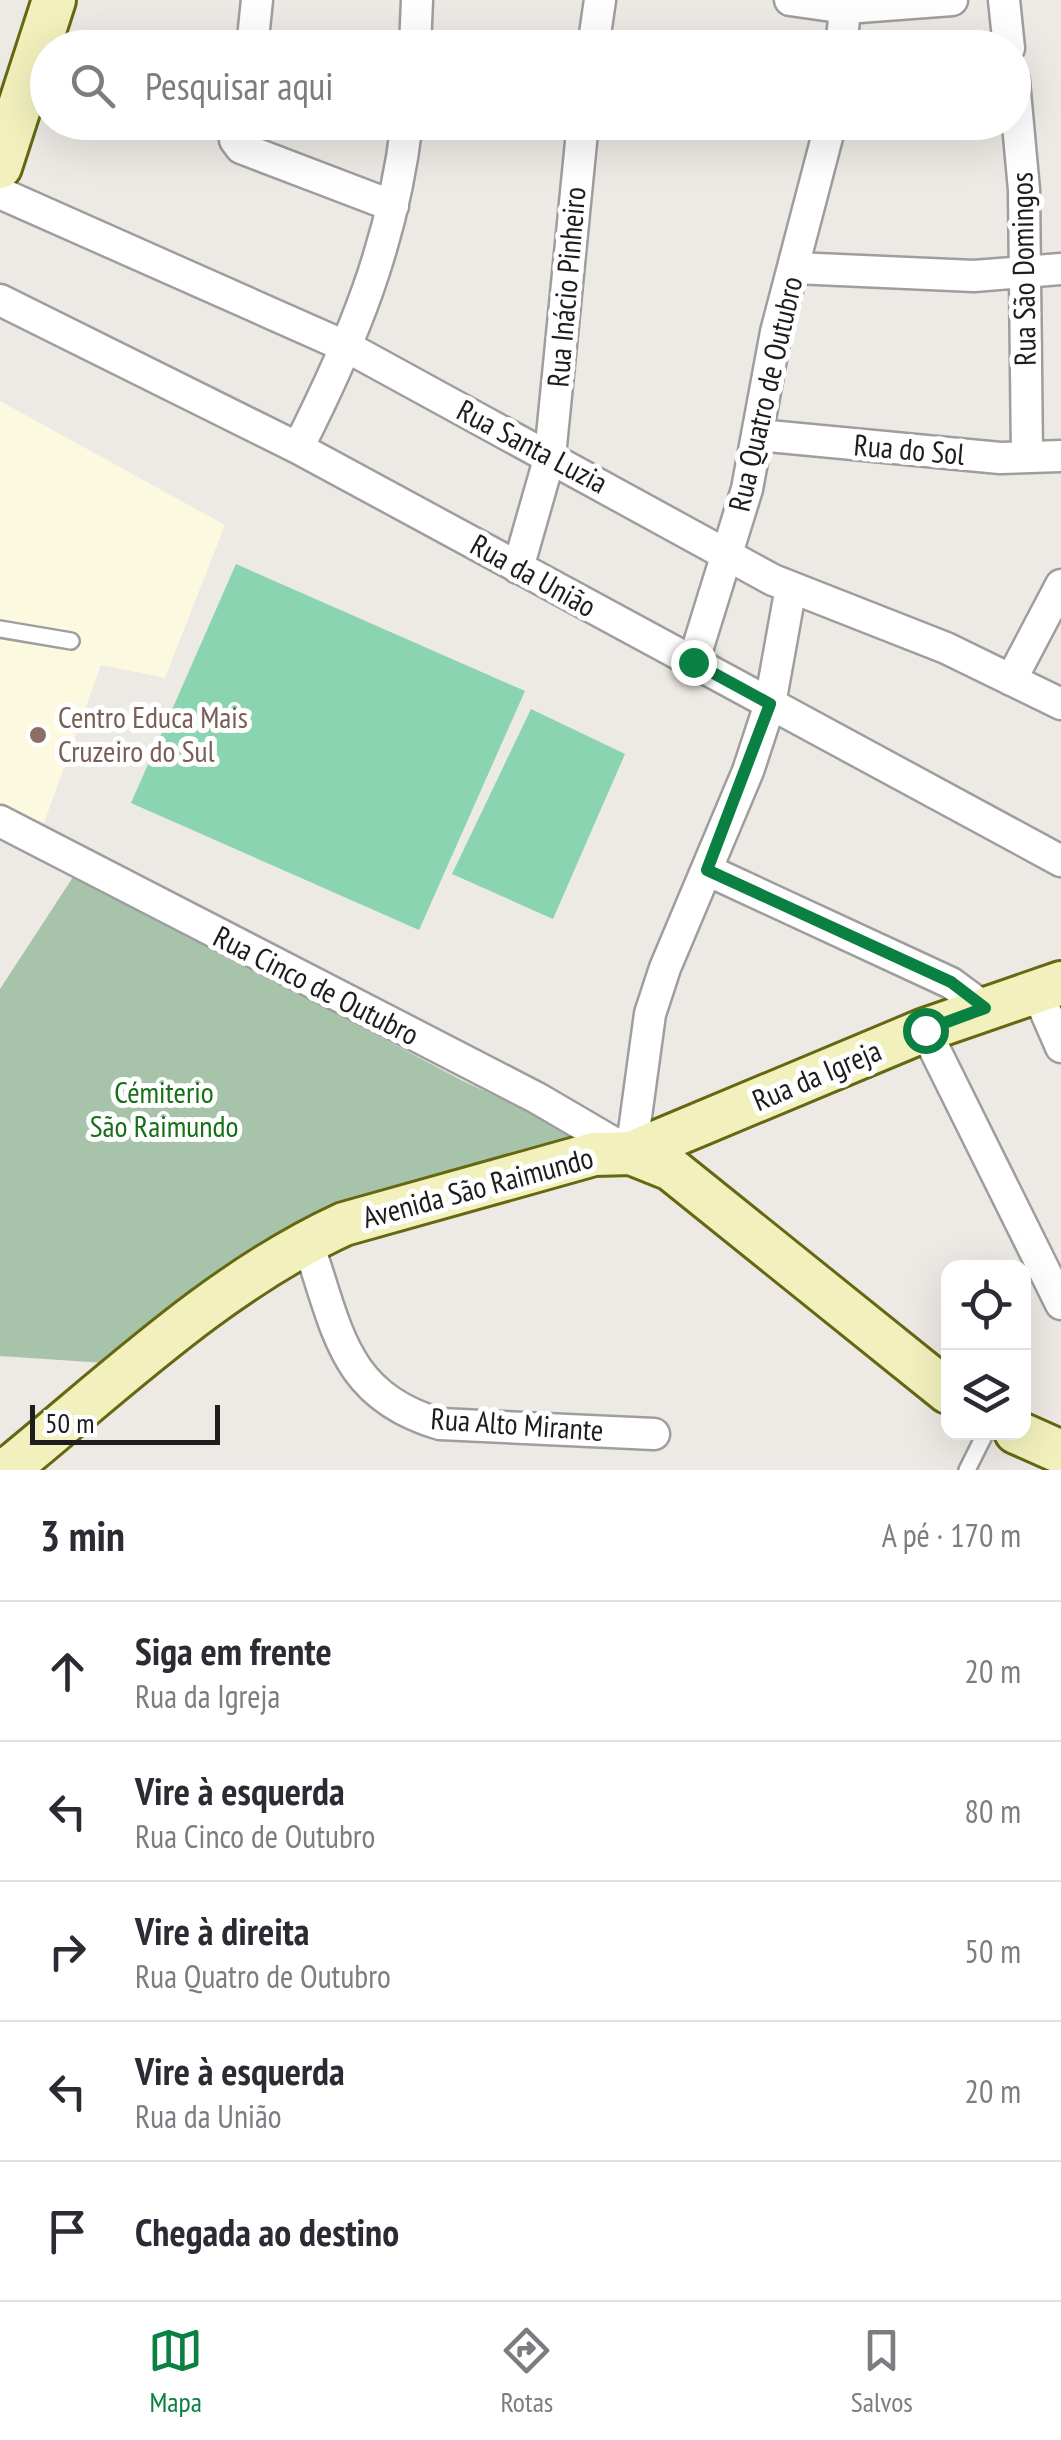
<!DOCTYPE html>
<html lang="pt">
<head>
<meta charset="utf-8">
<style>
  :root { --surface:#fff; --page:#f7f7f7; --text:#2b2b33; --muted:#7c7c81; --line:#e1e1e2; --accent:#0b8043 }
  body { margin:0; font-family:"PT Sans Narrow",sans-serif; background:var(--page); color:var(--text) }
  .controls { position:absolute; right:30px; bottom:30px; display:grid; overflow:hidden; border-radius:20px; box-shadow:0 10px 40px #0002 }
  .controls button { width:90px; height:90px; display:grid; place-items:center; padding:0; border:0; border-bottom:2px solid var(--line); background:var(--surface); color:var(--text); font:50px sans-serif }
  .scale { position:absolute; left:30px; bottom:25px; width:190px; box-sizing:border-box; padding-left:10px; border:5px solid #1d1d1d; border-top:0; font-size:28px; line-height:35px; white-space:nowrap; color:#1d1d1d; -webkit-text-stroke:8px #fff; paint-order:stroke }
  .stop { position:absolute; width:30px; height:30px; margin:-22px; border:8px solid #0b8043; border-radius:50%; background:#fff }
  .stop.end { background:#0b8043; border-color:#fff; box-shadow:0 2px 10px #0008 }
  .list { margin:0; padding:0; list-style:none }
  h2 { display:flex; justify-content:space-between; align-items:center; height:130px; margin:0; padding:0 40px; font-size:42px }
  h2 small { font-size:32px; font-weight:400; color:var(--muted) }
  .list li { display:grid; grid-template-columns:65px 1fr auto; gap:30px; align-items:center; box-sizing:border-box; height:140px; padding:0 40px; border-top:2px solid var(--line) }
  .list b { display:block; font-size:38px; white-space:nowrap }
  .list p { margin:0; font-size:32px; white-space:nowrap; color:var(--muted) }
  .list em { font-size:32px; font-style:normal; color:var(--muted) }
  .icon { flex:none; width:55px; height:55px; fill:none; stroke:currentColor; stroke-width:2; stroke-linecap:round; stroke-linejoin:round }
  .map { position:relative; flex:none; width:1061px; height:1470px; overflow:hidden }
  .search { position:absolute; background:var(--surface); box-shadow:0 10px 40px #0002; left:30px; right:30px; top:30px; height:110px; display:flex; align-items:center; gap:25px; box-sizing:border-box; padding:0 35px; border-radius:55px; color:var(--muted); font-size:38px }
  .sheet { height:830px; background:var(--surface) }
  nav { display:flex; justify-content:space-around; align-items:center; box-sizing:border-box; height:140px; border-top:2px solid var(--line); background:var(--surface); font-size:28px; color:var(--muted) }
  nav a { display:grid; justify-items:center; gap:5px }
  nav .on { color:var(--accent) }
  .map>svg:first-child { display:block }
  .education { fill:#fbf9df }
  .cemetery { fill:#a7c4aa }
  .pitch { fill:#8ad4b2 }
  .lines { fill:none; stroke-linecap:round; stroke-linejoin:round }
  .lane-casing { stroke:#9e9e9e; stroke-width:20 }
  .street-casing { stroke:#9e9e9e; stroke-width:35 }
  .secondary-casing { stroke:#656810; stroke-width:48 }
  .lane { stroke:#fff; stroke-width:15 }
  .street { stroke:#fff; stroke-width:30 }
  .secondary { stroke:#f2f1bd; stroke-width:42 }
  .route { stroke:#0b8043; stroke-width:12 }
  .education-dot { fill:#8d6e63; stroke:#fff; stroke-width:4 }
  .labels { text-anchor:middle; stroke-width:10; stroke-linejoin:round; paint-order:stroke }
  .street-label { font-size:30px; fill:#1d1d1d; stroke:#fff }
  .education-label { font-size:30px; fill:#785e54; stroke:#fff; text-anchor:start }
  .park-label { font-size:30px; fill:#167017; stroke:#fff }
</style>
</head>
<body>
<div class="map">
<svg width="1061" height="1470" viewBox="0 0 1061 1470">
  <rect width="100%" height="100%" fill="#ede9e4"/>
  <path class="education" d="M0 401 225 525 165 678 101 665 44 823 0 806Z"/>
  <path class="cemetery" d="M75 874 461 1080 596 1143 344 1207 236 1258 105 1363 0 1356V989Z"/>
  <path class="pitch" d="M236 564 525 691 419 930 131 803Z
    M531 709 625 754 553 919 452 874Z"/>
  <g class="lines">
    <g class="lane-casing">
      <path id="lane" d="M0 629 71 641
        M967 1470 986 1432"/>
    </g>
    <g class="street-casing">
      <path id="street" d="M790 0 846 8 952 0
        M1004 0 1009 48
        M252 48 257 0
        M415 48 417 0
        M593 48 600 0
        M841 48 846 0
        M1014 81 1024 190 1027 457
        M236 122 235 140 241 148 393 206
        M0 193 349 348 773 580 946 648 1061 704
        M795 268 974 276 1061 269
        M0 300 298 448 1061 861
        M758 435 1000 458 1061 456
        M298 448C352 341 393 244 407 122
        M518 568 550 456 583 122
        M693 663 747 489 776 332 831 122
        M1011 680 1061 585
        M0 821 537 1098 631 1153 650 1014 665 968 748 771 770 704 791 587
        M707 870 951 983 985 1008
        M1037 992 1061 1047
        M925 1030 1061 1304
        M307 1241C338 1328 341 1395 440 1424L654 1434"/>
    </g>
    <g class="secondary-casing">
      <path id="secondary" d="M0 167 54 0
        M631 1153 925 1030 1061 983
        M1016 1432 1061 1452
        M7 1470C114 1383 218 1282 344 1224L594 1154 631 1153 671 1169 948 1392"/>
    </g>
    <use href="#lane" class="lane"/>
    <use href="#street" class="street"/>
    <use href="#secondary" class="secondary"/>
  </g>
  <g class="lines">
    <path class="route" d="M693 662 770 704 707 870 951 982 985 1008 925 1030"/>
  </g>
  <circle class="education-dot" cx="38" cy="735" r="10"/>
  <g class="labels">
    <g class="street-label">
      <text transform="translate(1024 269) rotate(-91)" y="10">Rua São Domingos</text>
      <text transform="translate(567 287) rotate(-85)" y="10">Rua Inácio Pinheiro</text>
      <text transform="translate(766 394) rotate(-77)" y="10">Rua Quatro de Outubro</text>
      <text transform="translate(532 447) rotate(28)" y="10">Rua Santa Luzia</text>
      <text transform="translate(909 450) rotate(5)" y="10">Rua do Sol</text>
      <text transform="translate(533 576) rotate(29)" y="10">Rua da União</text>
      <text transform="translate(316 986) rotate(27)" y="10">Rua Cinco de Outubro</text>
      <text transform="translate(817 1076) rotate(-23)" y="10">Rua da Igreja</text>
      <text transform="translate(478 1188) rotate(-15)" y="10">Avenida São Raimundo</text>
      <text transform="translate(517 1425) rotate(4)" y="10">Rua Alto Mirante</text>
    </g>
    <g class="education-label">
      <text x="58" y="728">Centro Educa Mais<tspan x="58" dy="34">Cruzeiro do Sul</tspan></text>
    </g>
    <g class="park-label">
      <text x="164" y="1103">Cémiterio<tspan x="164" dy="34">São Raimundo</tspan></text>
    </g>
  </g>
</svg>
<div class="controls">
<button><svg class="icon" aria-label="locate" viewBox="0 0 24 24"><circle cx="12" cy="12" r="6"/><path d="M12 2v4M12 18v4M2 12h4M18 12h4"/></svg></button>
<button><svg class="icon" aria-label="layers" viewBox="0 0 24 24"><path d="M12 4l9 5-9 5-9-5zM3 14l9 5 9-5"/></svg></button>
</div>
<div class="scale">50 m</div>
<div class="stop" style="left:925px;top:1030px"></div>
<div class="stop end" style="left:693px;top:662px"></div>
<div class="search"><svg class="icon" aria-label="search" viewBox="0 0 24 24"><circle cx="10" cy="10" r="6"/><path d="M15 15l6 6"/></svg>Pesquisar aqui</div>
</div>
<section class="sheet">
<h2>3 min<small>A pé · 170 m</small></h2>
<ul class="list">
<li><svg class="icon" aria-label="ahead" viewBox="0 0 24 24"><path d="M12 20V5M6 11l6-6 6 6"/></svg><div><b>Siga em frente</b><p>Rua da Igreja</p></div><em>20 m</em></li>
<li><svg class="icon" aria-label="left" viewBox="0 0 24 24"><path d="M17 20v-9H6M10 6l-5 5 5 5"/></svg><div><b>Vire à esquerda</b><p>Rua Cinco de Outubro</p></div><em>80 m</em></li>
<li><svg class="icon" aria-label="right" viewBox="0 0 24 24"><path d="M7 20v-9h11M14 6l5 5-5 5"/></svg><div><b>Vire à direita</b><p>Rua Quatro de Outubro</p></div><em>50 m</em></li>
<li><svg class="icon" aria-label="left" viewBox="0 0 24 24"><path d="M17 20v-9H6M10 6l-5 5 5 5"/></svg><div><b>Vire à esquerda</b><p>Rua da União</p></div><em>20 m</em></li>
<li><svg class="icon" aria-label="arrive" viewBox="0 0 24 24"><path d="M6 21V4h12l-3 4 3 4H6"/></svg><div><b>Chegada ao destino</b></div></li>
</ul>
</section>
<nav>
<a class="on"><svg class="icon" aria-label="map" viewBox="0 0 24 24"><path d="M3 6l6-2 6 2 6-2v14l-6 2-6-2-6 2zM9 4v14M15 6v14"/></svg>Mapa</a>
<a><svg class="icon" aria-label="directions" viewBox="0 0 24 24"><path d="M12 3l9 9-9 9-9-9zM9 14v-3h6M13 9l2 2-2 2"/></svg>Rotas</a>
<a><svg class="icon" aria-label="saved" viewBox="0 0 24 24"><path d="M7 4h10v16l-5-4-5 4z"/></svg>Salvos</a>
</nav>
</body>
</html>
